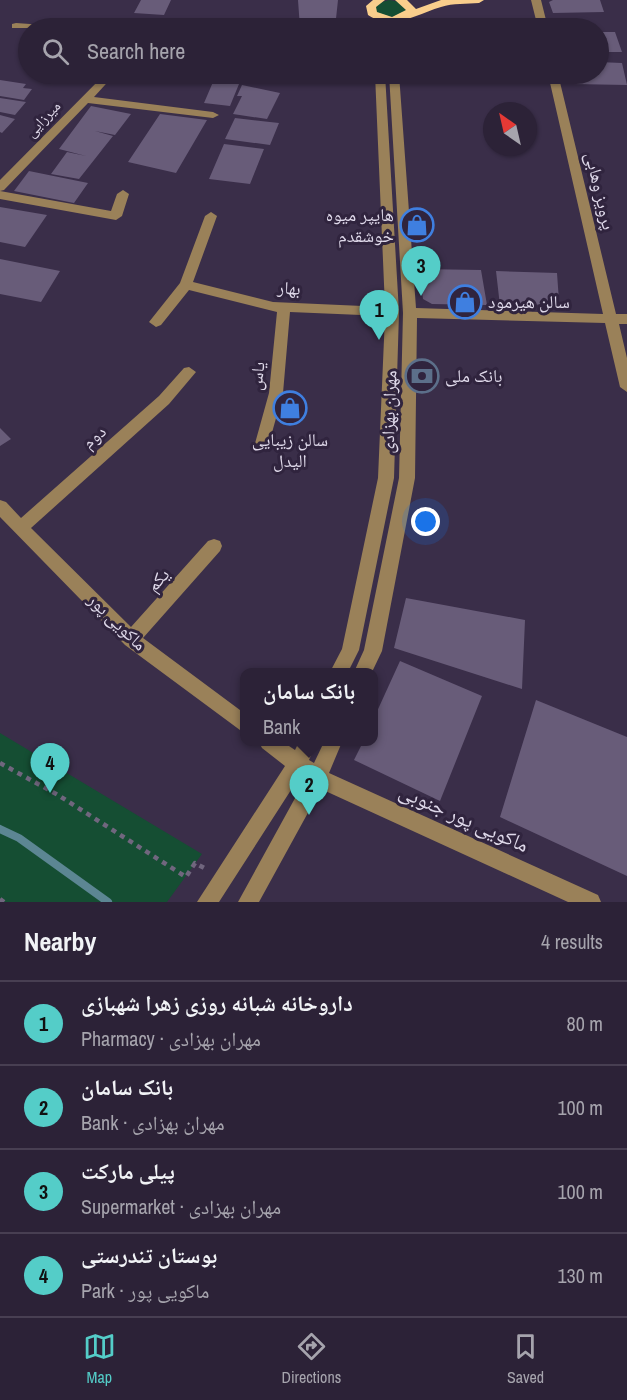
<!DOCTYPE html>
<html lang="en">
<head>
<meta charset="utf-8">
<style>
  :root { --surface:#2c2237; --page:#382f42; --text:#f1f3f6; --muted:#a6a4ad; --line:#483f52; --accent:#54cdc8 }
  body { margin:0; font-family:"Archivo Narrow","Noto Naskh Arabic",sans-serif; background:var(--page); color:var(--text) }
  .compass { position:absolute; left:483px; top:102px; width:54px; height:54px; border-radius:50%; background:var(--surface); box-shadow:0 2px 4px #0004; rotate:326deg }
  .you { position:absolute; left:426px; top:522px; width:21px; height:21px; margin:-15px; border:4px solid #fff; border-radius:50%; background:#1a73e8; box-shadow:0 0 0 9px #1a73e833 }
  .badge { display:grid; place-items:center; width:39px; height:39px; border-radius:50%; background:var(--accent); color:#111; font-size:20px; font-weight:700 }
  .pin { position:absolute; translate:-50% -50px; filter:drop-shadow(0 2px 3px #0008) }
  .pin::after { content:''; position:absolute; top:32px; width:21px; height:18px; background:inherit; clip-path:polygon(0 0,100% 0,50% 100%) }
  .popup { position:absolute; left:240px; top:668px; width:138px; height:78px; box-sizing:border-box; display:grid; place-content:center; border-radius:12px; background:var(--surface); filter:drop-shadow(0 2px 4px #0005); font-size:20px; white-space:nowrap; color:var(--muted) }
  .popup b { font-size:22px; color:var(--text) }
  .popup::after { content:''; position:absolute; left:50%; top:100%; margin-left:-12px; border:12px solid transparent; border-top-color:var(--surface) }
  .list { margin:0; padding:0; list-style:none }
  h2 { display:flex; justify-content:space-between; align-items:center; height:78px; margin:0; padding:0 24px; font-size:26px }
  h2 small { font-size:20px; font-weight:400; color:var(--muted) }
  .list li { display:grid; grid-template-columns:39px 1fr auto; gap:18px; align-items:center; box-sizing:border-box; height:84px; padding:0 24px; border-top:2px solid var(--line) }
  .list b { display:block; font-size:22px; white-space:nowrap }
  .list p { margin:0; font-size:20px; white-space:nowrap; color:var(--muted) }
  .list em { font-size:20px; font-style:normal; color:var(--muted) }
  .icon { flex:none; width:33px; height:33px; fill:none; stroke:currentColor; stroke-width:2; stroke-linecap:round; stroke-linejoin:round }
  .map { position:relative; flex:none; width:627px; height:902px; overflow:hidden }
  .search { position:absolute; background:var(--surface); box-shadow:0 2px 4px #0004; left:18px; right:18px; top:18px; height:66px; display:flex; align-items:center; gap:15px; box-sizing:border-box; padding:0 21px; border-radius:33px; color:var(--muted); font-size:22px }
  .sheet { height:414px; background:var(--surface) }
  nav { display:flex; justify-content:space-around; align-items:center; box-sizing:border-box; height:84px; border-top:2px solid var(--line); background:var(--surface); font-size:16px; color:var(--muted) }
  nav a { display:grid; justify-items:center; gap:3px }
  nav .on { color:var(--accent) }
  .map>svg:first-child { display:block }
  .green { fill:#154e33 }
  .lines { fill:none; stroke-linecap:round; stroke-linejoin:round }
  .stream { stroke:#5c8693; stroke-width:8 }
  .building { fill:#685c79 }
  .path { stroke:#70667e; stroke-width:4.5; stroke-dasharray:5 5; stroke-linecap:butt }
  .minor { fill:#9a8159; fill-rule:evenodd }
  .major { fill:#f9ce8c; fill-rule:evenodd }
  .labels { text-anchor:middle; stroke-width:6; stroke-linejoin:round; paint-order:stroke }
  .far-street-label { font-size:15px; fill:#dfd9ea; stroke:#30243e }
  .street-label { font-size:18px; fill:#dfd9ea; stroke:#30243e }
  .poi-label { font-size:18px; fill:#dfd9ea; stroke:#30243e; text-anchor:start }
  .near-street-label { font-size:21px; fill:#dfd9ea; stroke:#30243e }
</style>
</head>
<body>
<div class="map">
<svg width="627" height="902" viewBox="0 0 627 902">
  <rect width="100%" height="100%" fill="#3a2e49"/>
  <path class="green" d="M389 0 400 2 407 10C396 19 389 18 376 13V4Z
    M0 733 202 854 167 902H0Z"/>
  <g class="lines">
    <path class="stream" d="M0 829 19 838 108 902"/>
  </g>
  <path class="building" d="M141 0H171L164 15 134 13Z
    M298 0H338L335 28H300Z
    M553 0H600L604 12 553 13 549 2Z
    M598 32H615L622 52H598Z
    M598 62 622 63 627 85 573 84 571 74H598Z
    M226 74H241L236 83 222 80Z
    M0 80 26 84 23 88 32 89 24 100 0 96Z
    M213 82 239 84 230 106 204 103Z
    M242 85 280 93 267 119 233 114 242 96H237Z
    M0 98 26 102 15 115 0 112Z
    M91 106 131 114 115 135 95 131 113 136 79 179 51 174 67 152 86 156 59 149Z
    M160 114 207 120 176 173 128 162Z
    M0 115 15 119 2 133 0 132Z
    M235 118 279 123 270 145 225 139Z
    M224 144 264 149 250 184 209 179Z
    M29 171 88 183 74 203 14 191Z
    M0 207 47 215 25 247 0 242Z
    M0 259 60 271 41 302 0 294Z
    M419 269 481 270 487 305 432 304 423 299Z
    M496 271 557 273 559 301 554 304 500 306Z
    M0 428 11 439 0 446Z
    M406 598 525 620 522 689 394 648Z
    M400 661 482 696 440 801 354 760 363 742H374V718Z
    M536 700 627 737V876L500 817Z"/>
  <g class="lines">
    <path class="path" d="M0 763 58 795 186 877 195 863 206 869
      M0 899 4 902"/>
    <path class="minor" d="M531 0H541L548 28H538Z
      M378 21 382 22V26L358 28Z
      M16 23 44 25 49 28H12V24Z
      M105 74H115L94 97 213 112 219 115 213 118 88 103 4 190 0 191V180Z
      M375 74H385L399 312 394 478 359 650 348 672H330L342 649 378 478 385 316 290 312 283 393 268 447 266 451H256L254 447 269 393 277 312 189 290 161 325 156 327 149 322 180 283 205 216 211 212 217 216 193 282 273 302 385 307Z
      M389 74H399L416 308 603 314 548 74H558L616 314H627V324H619L627 358V392L620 387 605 323 417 318 415 478 382 651 372 672H354L364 650 399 478 403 313Z
      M123 190 129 194 122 216 116 220 0 199V191L111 211 117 194Z
      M189 367 196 372 169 404 31 528 131 627 208 541 214 539 220 541 222 546 220 551 143 638 244 713V733L125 645 0 517V500L6 502 21 518 159 396 184 368Z
      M259 742H283L295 750 299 742H317L309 760 314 763 324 742H342L329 773 598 895 601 902H568L321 789 259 902H238L305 780 300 776 219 902H197L285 766 262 748Z"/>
    <path class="major" d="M373 0H385L376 7 377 12 392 17 406 10 395 0H407L416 9 441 0H484L479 3C467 4 453 3 441 7 416 14 393 32 368 15L366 6Z"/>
  </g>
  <defs>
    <g id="shop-ring" transform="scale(1.725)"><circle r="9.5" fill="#30243e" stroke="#3f7fe0" stroke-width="1.5"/><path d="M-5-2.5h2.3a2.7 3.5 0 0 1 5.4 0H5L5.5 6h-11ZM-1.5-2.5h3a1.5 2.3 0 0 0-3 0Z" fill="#3f7fe0"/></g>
    <g id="bank-ring" transform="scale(1.725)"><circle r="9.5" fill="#30243e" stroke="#5c6f8a" stroke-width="1.5"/><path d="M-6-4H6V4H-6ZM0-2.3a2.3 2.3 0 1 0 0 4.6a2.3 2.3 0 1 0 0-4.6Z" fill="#5c6f8a"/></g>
  </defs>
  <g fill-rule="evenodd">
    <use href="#shop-ring" x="417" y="225"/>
    <use href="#shop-ring" x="465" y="302"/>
    <use href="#bank-ring" x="422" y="376"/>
    <use href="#shop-ring" x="290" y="408"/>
  </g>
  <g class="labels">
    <g class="far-street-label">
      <text transform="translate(43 119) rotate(-47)" y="5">میرزایی</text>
    </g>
    <g class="street-label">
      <text transform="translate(600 191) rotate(77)" y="6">پرویز وهابی</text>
      <text transform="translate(289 288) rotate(4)" y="6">بهار</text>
      <text transform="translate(257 376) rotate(-83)" y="6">یاس</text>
      <text transform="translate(389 412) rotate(-88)" y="6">مهران بهزادی</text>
      <text transform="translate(94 437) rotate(-42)" y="6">دوم</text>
      <text transform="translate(158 580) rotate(-48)" y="6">یکم</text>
      <text transform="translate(117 622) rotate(44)" y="6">ماکویی‌ پور</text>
    </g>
    <g class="poi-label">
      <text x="394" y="221" text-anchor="end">هایپر میوه<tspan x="394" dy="21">خوشقدم</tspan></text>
      <text x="488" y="308">سالن هیرمود</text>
      <text x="445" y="382">بانک ملی</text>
      <text x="290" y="446" text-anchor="middle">سالن زیبایی<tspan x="290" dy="21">الیدل</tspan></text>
    </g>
    <g class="near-street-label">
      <text transform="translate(464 818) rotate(24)" y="7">ماکویی‌ پور جنوبی</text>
    </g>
  </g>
</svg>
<svg class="compass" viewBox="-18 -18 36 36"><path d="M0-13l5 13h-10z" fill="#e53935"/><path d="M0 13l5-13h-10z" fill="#a6a4ad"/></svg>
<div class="you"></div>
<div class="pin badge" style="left:379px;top:340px">1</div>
<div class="pin badge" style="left:309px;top:815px">2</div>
<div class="popup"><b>بانک سامان</b>Bank</div>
<div class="pin badge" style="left:421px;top:296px">3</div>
<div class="pin badge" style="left:50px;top:793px">4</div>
<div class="search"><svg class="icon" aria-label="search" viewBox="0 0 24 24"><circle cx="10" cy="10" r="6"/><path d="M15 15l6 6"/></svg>Search here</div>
</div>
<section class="sheet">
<h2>Nearby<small>4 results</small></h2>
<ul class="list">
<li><span class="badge">1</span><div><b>داروخانه شبانه روزی زهرا شهبازی</b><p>Pharmacy · مهران بهزادی</p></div><em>80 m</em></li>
<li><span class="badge">2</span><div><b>بانک سامان</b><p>Bank · مهران بهزادی</p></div><em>100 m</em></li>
<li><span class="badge">3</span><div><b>پیلی مارکت</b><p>Supermarket · مهران بهزادی</p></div><em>100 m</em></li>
<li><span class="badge">4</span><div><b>بوستان تندرستی</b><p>Park · ماکویی‌ پور</p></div><em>130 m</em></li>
</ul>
</section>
<nav>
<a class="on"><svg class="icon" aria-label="map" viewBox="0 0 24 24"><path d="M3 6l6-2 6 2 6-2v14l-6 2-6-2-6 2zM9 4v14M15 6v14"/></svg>Map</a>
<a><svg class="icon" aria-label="directions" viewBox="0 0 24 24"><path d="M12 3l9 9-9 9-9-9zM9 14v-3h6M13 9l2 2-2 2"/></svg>Directions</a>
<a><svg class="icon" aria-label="saved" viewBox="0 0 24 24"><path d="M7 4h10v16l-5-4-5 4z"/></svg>Saved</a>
</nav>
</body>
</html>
